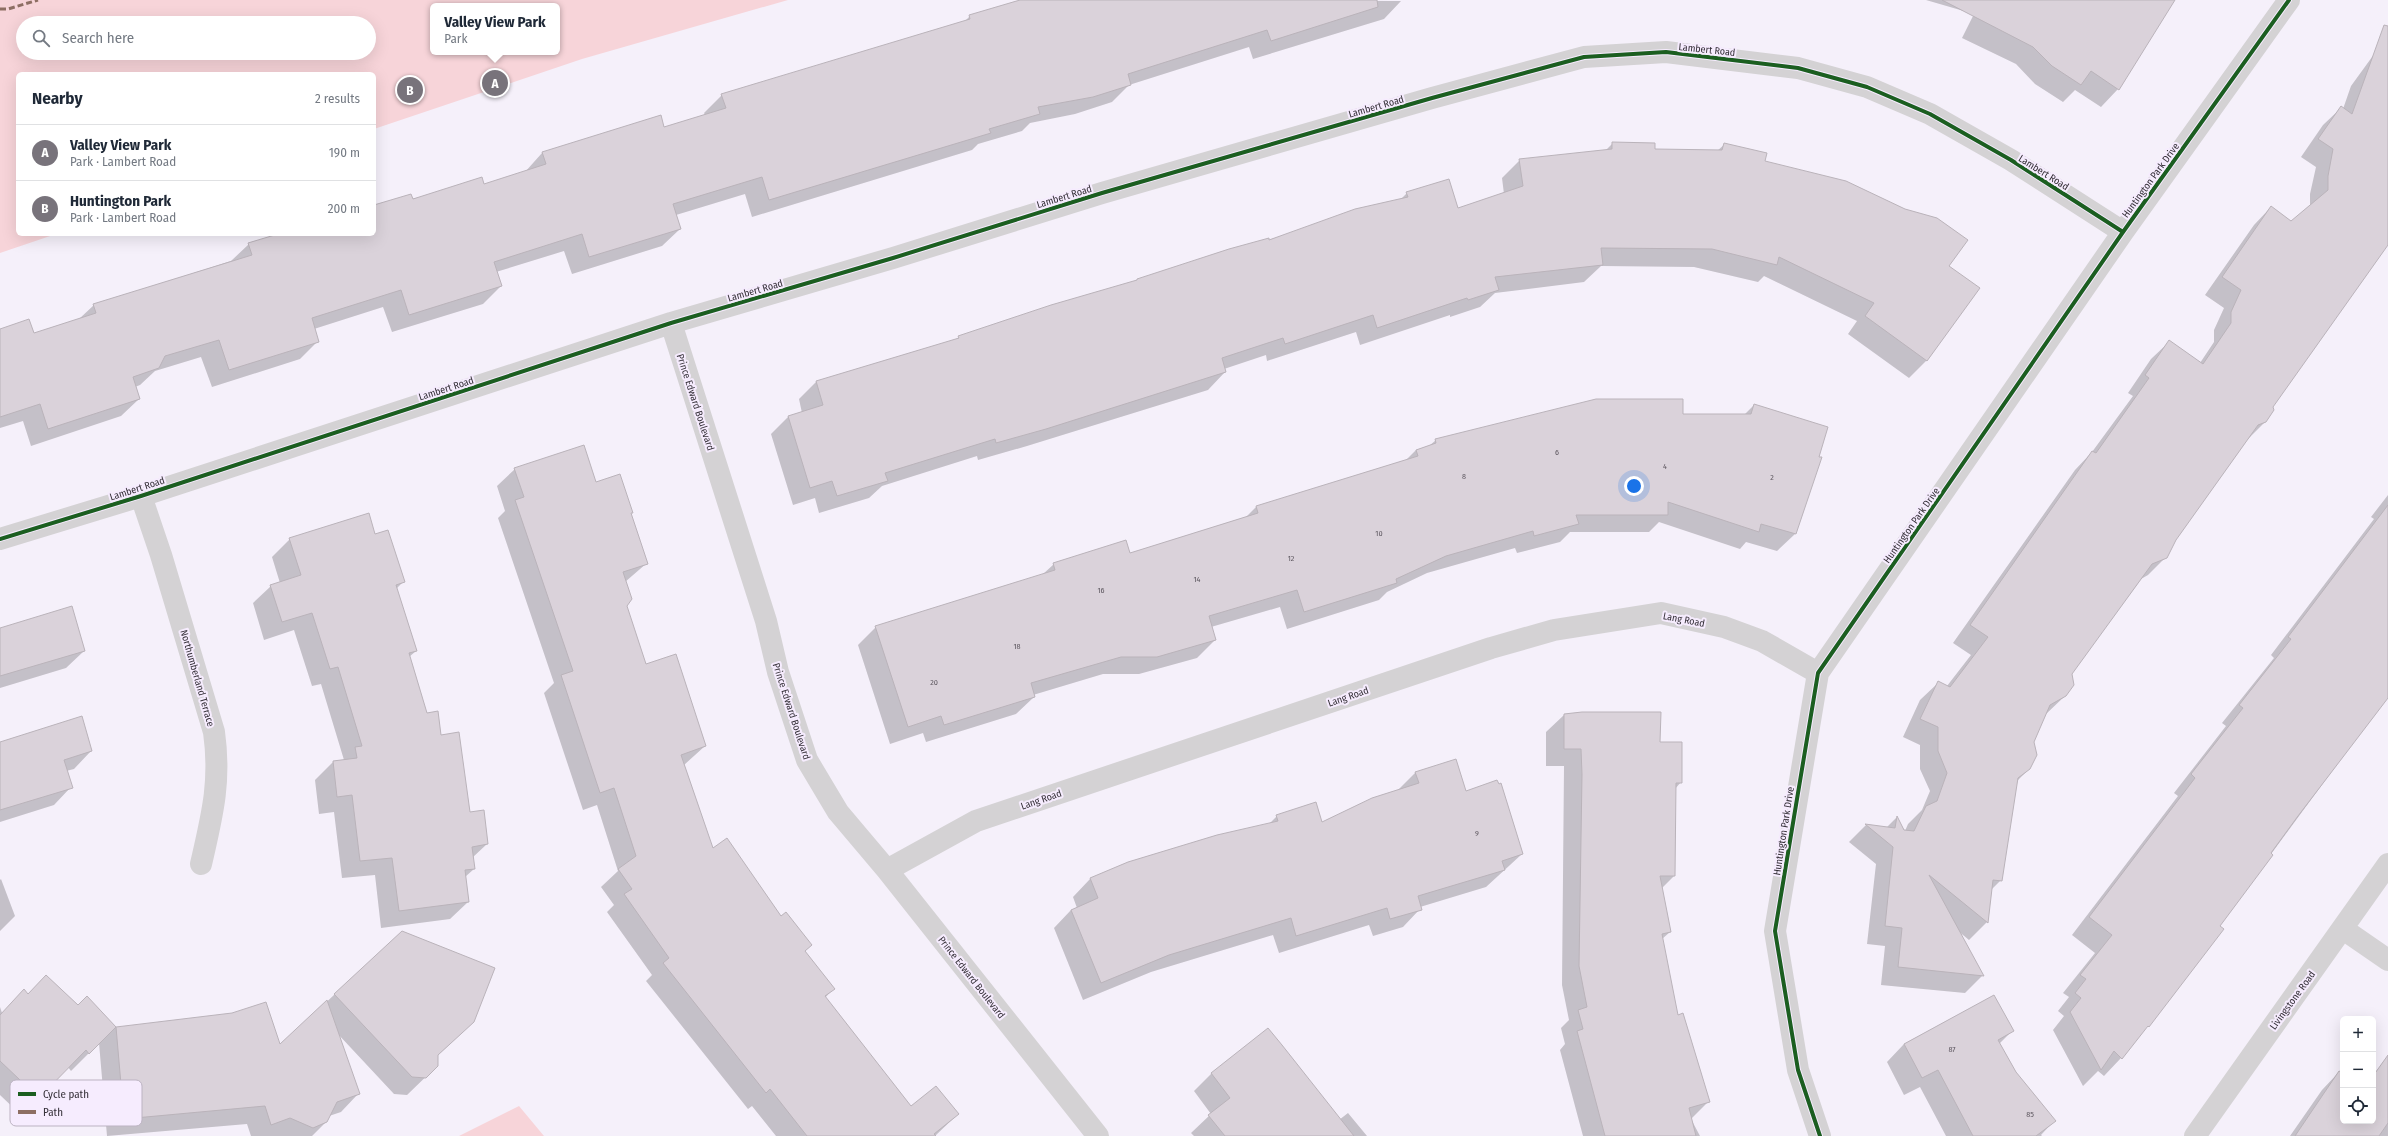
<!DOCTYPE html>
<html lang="en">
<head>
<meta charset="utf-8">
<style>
  :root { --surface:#fff; --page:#f2f2f3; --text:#1f2937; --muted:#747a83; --line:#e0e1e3; --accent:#78737b }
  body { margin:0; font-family:"Fira Sans Condensed",sans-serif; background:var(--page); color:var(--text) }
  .controls { position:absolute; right:12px; bottom:12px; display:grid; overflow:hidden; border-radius:6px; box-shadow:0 4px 16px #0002 }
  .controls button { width:36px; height:36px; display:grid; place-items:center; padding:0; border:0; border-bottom:1px solid var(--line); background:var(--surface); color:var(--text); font:20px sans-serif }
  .you { position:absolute; left:1634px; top:486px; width:14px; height:14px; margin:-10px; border:3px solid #fff; border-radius:50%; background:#1a73e8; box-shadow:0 0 0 6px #1a73e833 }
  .badge { display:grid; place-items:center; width:26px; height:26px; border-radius:50%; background:var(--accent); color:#fff; font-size:13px; font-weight:700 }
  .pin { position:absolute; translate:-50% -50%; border:2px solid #fff; box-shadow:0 1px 4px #0006 }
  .popup { position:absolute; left:430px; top:3px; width:130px; height:52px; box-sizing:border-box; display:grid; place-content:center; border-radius:6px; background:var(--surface); filter:drop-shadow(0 1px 3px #0005); font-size:13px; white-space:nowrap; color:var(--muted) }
  .popup b { font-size:15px; color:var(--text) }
  .popup::after { content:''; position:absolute; left:50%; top:100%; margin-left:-8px; border:8px solid transparent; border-top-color:var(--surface) }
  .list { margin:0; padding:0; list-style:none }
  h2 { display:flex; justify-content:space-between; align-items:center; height:52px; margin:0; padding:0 16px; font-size:17px }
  h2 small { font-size:13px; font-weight:400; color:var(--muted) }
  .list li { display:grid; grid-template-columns:26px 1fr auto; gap:12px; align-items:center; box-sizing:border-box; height:56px; padding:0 16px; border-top:1px solid var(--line) }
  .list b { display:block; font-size:15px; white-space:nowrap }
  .list p { margin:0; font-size:13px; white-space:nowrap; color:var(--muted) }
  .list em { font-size:13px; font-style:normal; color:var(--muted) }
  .icon { flex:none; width:22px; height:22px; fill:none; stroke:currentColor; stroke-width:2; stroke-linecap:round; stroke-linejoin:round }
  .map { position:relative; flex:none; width:2388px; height:1136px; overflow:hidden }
  .search { position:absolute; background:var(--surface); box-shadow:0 4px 16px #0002; left:16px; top:16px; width:360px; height:44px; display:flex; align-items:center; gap:10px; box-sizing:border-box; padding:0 14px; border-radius:22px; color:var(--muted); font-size:15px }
  .panel { position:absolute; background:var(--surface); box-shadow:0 4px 16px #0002; left:16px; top:72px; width:360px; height:164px; border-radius:6px }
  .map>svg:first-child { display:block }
  .green { fill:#f7d4d9; fill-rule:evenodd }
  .shadow { fill:#0003 }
  .building { fill:#dad2da; stroke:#bab3ba }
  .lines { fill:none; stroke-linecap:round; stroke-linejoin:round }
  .minor { stroke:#d4d2d4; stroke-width:22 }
  .quiet { stroke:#8d6e63; stroke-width:3; stroke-dasharray:6 3; stroke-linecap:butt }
  .cycleway-casing { stroke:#f6ecfe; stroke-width:6 }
  .cycleway { stroke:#1b5e20; stroke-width:4 }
  .labels { text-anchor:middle; stroke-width:4; stroke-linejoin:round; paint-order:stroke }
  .number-label { font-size:8px; fill:#5e5860 }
  .street-label { font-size:10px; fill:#342f37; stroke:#f6ecfe }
  .key { fill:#f6ecfe; stroke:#bcb3c2; stroke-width:1 }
  .key-label { font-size:11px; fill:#342f37 }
</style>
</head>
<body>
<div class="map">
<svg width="2388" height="1136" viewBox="0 0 2388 1136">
  <rect width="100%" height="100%" fill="#f5f0fa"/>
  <path class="green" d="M0 0H788L582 59 374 129V74H18V234H56L0 253ZM433 6H557V52H433ZM23 23H369V53H23Z
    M519 1106 544 1136H459Z"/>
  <path class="shadow" d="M1022 0 1401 1 1384 19 1253 59 1249 47 1129 85 1112 102 1075 114 1030 123 1022 131 978 144 972 150 752 217 745 194 676 215 680 229 662 246 572 274 564 251 496 272 501 286 483 304 392 332 383 307 314 329 318 341 300 359 212 387 201 357 155 371 140 385 135 387 139 399 121 416 31 446 23 421 0 428V330L33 334 79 319 94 305 231 261 249 244 282 234H374V206L484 185 525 172 542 153 660 117 664 129 705 115 704 113 722 95 965 21 970 16Z
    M1926 0H2165L2118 89 2101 107 2075 90 2063 102 2035 84 2016 64 1962 38 1974 14Z
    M2388 35V243L2272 407 2265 422 2247 440 2176 539 2166 557 2148 575 2141 579 2071 673 2066 695 2045 715 2033 742 2030 768 2016 782 2001 880 1990 891 1987 922 1969 940 1957 930 1982 976 1965 993 1881 985 1885 946 1867 944 1876 864 1849 842 1866 825 1886 828 1896 818 1905 831 1908 824 1922 810 1930 791 1920 769V745L1903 737 1920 700 1938 683 1947 686 1971 655 1953 643 2075 470 2092 452 2133 396 2128 393 2151 359 2169 342 2200 363 2214 342V330L2224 308 2205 295 2254 225 2271 207 2291 222 2310 206V194L2316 167 2301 157 2323 125 2341 108 2343 109 2351 86Z
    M1613 143 1654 150 1717 151 1725 144 1764 162 1947 266 1978 288 1926 361 1909 378 1848 334 1857 321 1764 276 1758 282 1694 267 1601 266 1584 282 1495 293 1480 307 1450 317V315L1360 345 1356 332 1267 361 1266 355 1224 369 1225 372 1208 390 1027 446 978 460 977 456 882 486 869 498 819 513 815 498 793 505 771 434 788 417 802 413 799 399 816 382 955 340 959 337 1135 282 1137 280 1400 200 1407 193 1457 209 1504 194 1502 178 1520 160 1605 151Z
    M1754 405 1820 458 1795 534 1777 551 1746 542 1740 549 1659 522 1649 532H1570L1560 542 1517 553 1515 548 1427 573 1387 592 1379 600 1287 629 1280 607 1211 627 1215 640 1197 658 1139 674H1103L1033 695 1034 697 1016 714 926 742 923 733 890 744 858 645 876 627 1042 575 1054 564 1129 554 1246 517 1256 507 1406 460 1416 450 1429 446 1436 440 1682 415H1744Z
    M515 469 595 483 630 514 647 563 625 582 626 606 645 665 705 746 684 765 713 850 811 945 804 952 833 989 825 998 911 1107 958 1114 935 1136H776L752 1106 748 1109 646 981 652 975 607 912 614 905 601 887 618 871 597 805 583 810 544 693 554 683 498 518 505 511 497 486Z
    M2388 495V695L2121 1058 2104 1076 2098 1071 2083 1086 2053 1030 2064 1016 2058 1011 2069 997 2063 993 2095 953 2072 935 2178 796 2174 793 2226 726 2222 723 2274 658 2271 655 2374 519 2371 517Z
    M375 535 403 582 396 589 416 651 409 657 426 714 440 736 469 813 487 844 472 858 474 869 465 877 468 902 450 919 381 928 375 875 342 878 334 812 319 814 315 780 333 762 344 760 321 684 312 686 294 630 264 640 253 603 271 586 280 583 272 557 290 539Z
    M0 629 84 651 66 668 0 688Z
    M1660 713 1659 743 1681 782 1675 789 1674 876 1661 889 1670 932 1662 939 1677 1016 1708 1102 1691 1119 1700 1136H1583L1560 1050 1565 1044 1561 1028 1569 1020 1562 985 1564 766H1546V732L1564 715Z
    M0 743 91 751 74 769 66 771 71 787 54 805 0 822Z
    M1416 772 1465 792 1522 854 1486 887 1420 907V909L1403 927 1373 936 1369 925 1279 953 1273 935 1151 972 1083 1000 1054 928 1071 910 1077 908 1073 897 1090 879 1128 863 1269 824 1277 816 1321 823 1398 790Z
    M1 879 15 916 0 931V880Z
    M335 994 455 1039 437 1056V1066L407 1095 394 1094 337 1033 358 1094 341 1112 329 1116 326 1122 312 1136H251L247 1124 107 1136 99 1043 71 1071 68 1067 21 1115 0 1095V1007L2 1013 28 995 78 1007 87 998 116 1028 232 1014 280 1046Z
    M1993 996 2012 1031 1999 1044 2015 1073 2054 1121 2041 1135 2042 1136H1946L1920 1087 1904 1095 1887 1062 1904 1044Z
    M1268 1029 1339 1120 1348 1113 1367 1136H1194L1191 1133 1211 1114 1194 1091 1211 1074Z
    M2378 1070 2388 1077V1136H2290L2322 1090 2339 1072 2343 1075V1121H2373V1075Z"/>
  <path class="building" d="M1020 0H1377L1378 7 1271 41 1267 30 1128 74 1131 85 1093 97 1038 107 1040 114 989 129 991 133 769 200 762 177 673 204 681 229 589 257 582 234 494 262 502 286 409 315 401 290 312 318 319 342 229 370 219 340 165 356 159 368 133 377 140 399 48 429 40 404 0 417V329L29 319 34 333 96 313 93 304 252 255 248 243 278 234H374V205L411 194 413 199 482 177 484 184 546 164 542 152 661 115 664 127 726 108 721 94 970 19 969 15Z
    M1942 0H2175L2119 90 2091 71 2081 85 2052 66 2033 47Z
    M2384 25 2388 26V245L2273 407 2274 410 2266 422 2258 425 2176 540 2167 558 2152 564 2072 674 2074 685 2066 696 2050 705 2034 742 2037 755 2030 769 2018 778 2002 881 1993 880 1988 923 1929 875 1984 976 1898 967 1902 928 1885 926 1893 847 1865 824 1895 828 1897 816 1904 830 1914 831 1926 806 1937 801 1947 773 1938 751V727L1920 719 1938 681 1950 687 1988 637 1970 625 2092 451 2096 453 2149 378 2145 375 2169 340 2203 364 2231 323V312L2241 290 2222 277 2271 206 2291 221 2328 190V176L2333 149 2318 139 2341 106 2352 114Z
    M1612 142 1655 143V149L1722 150 1724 143 1767 153 1765 161 1846 181 1905 209 1937 218 1968 240 1949 266 1980 288 1927 361 1865 316 1874 303 1779 257 1777 265 1712 249 1601 248 1603 265 1495 277 1499 290 1468 300 1467 298 1377 328 1373 315 1285 344 1283 338 1222 358 1226 372 1046 429 996 443 995 439 885 473 888 481 837 496 832 481 810 488 788 416 823 405 816 381 959 338 958 336 1051 305 1137 280V279L1229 249 1269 238V240L1355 209 1408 197 1406 192 1449 179 1458 208 1523 186 1519 159 1612 149Z
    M1596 399H1683V414H1751L1754 404 1828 427 1819 457H1822L1796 534 1761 524 1759 532 1668 502V515H1576L1579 524 1534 536 1533 531 1446 556 1396 579 1397 583 1304 612 1297 590 1209 616 1216 640 1157 657H1121L1031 683 1035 697 944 725 941 716 908 727 875 626 1055 570 1053 563 1126 540 1130 553 1258 513 1256 506 1418 456 1416 450 1436 443 1435 439Z
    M584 445 596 482 620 474 633 513H631L648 564 623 572 632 599 627 606 646 664 676 654 706 746 681 755 713 848 727 838 781 916 786 912 812 945 805 951 835 989 825 996 911 1106 936 1086 959 1114 934 1134 936 1136H807L770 1089 766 1093 663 963 669 958 624 894 632 889 618 869 636 856 614 788 600 793 561 675 573 671 515 500 524 497 514 468Z
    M2388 505V698L2298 816 2271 853 2273 855 2220 926 2224 929 2149 1027 2148 1026 2122 1059 2114 1051 2101 1070 2070 1012 2081 998 2075 993 2086 979 2080 975 2112 935 2089 917 2195 778 2191 774 2243 708 2239 705 2291 639 2288 637Z
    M369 513 375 534 388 530 405 582 396 585 417 651 409 653 427 713 438 711 441 735 459 732 470 812 484 810 488 844 472 847 475 869 465 870 469 902 399 911 392 858 360 861 352 795 337 797 333 761 357 758 355 747 362 746 338 667 330 669 312 613 282 622 270 585 301 575 289 538Z
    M72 606 85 651 0 676V628Z
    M1582 712H1661L1660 742H1682V783H1676L1675 876H1660L1671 932 1662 934 1678 1015 1683 1013 1710 1102 1689 1108 1696 1136H1605L1577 1031 1583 1029 1578 1010 1587 1007 1579 966 1582 774 1581 749H1564V714Z
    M82 716 92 751 64 760 73 788 0 810V742Z
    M1456 759 1466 791 1497 780 1499 784 1501 783 1523 854 1502 861 1505 870 1418 896 1422 910 1390 919 1387 908 1296 936 1291 918 1169 955 1101 983 1071 910 1098 898 1090 878 1128 862 1217 835 1278 821 1276 815 1316 802 1322 822 1372 798 1419 783 1415 772Z
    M402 931 495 968 474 1022 438 1055V1066L426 1078 412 1077 334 994Z
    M46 975 78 1005 87 996 116 1027 232 1013 266 1002 280 1044 327 1000 360 1094 337 1102 327 1122 313 1128 290 1118 271 1125 265 1106 124 1119 116 1027 89 1054 86 1050 39 1098 0 1061V1015L24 989 28 994Z
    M1994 995 2014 1031 1998 1040 2016 1072 2056 1121 2036 1136H1973L1938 1070 1922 1078 1904 1044Z
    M1268 1028 1282 1045 1354 1136H1225L1208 1115 1230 1098 1211 1073Z
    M2388 1055V1123L2379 1136H2295L2339 1071 2343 1073V1121H2373V1076Z"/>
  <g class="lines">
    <path class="minor" d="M671 323 766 621 778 672 807 760 838 812 887 870 1098 1136
      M141 496 161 555 214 732C221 782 212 816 201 864
      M0 539 141 496 671 323 893 258 1102 193 1432 98 1584 57 1666 52 1798 68 1867 87 1930 114 2011 160 2123 232
      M887 870 976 821 1491 648 1554 630 1661 613 1724 627 1762 641 1818 673
      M2343 929 2388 960
      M1820 1136 1798 1070 1775 931 1818 673 2123 232 2289 0
      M2195 1136 2388 864"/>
    <path class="quiet" d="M0 9H8L38 0"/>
    <g class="cycleway-casing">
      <path id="cycleway" d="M0 539 141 496 671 323 893 258 1102 193 1432 98 1584 57 1666 52 1798 68 1867 87 1930 114 2011 160 2123 232
        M1820 1136 1798 1070 1775 931 1818 673 2123 232 2289 0"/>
    </g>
    <use href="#cycleway" class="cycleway"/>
  </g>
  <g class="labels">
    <g class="number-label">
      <text x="1557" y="455">6</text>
      <text x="1665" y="469">4</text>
      <text x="1464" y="479">8</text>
      <text x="1772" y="480">2</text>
      <text x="1379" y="536">10</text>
      <text x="1291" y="561">12</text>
      <text x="1197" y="582">14</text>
      <text x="1101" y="593">16</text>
      <text x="1017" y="649">18</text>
      <text x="934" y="685">20</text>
      <text x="1477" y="836">9</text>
      <text x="1952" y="1052">87</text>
      <text x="2030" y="1117">85</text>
    </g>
    <g class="street-label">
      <text transform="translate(1707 49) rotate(6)" y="4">Lambert Road</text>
      <text transform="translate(1376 106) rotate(-16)" y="4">Lambert Road</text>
      <text transform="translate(2044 172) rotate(32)" y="4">Lambert Road</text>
      <text transform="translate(2150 180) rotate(-54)" y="4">Huntington Park Drive</text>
      <text transform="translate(1064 196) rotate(-17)" y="4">Lambert Road</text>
      <text transform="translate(755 290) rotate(-16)" y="4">Lambert Road</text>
      <text transform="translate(446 388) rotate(-18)" y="4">Lambert Road</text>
      <text transform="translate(696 402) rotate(72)" y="4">Prince Edward Boulevard</text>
      <text transform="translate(137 488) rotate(-18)" y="4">Lambert Road</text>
      <text transform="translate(1911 525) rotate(-55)" y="4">Huntington Park Drive</text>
      <text transform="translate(1684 619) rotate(11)" y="4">Lang Road</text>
      <text transform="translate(198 678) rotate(74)" y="4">Northumberland Terrace</text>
      <text transform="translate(1348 696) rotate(-19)" y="4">Lang Road</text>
      <text transform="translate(792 711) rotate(72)" y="4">Prince Edward Boulevard</text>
      <text transform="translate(1041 799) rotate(-19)" y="4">Lang Road</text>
      <text transform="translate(1783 831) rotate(-81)" y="4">Huntington Park Drive</text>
      <text transform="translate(972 977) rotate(52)" y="4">Prince Edward Boulevard</text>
      <text transform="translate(2292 1000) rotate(-54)" y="4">Livingstone Road</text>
    </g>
  </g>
  <rect x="10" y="1080" width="132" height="46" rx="6" class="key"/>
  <rect x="18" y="1092" width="18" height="4" fill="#1b5e20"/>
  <rect x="18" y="1110" width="18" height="4" fill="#8d6e63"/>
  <g class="key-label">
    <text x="43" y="1098">Cycle path</text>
    <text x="43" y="1116">Path</text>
  </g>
</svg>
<div class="controls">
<button>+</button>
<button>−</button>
<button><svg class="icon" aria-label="locate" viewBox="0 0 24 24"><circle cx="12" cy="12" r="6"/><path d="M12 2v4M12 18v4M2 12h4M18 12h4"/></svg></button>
</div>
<div class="you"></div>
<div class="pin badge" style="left:495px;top:83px">A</div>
<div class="popup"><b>Valley View Park</b>Park</div>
<div class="pin badge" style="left:410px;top:90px">B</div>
<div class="search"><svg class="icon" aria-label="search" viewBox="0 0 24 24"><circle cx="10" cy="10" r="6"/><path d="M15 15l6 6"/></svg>Search here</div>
<section class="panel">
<h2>Nearby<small>2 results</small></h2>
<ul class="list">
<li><span class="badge">A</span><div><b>Valley View Park</b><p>Park · Lambert Road</p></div><em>190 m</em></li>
<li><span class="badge">B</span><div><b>Huntington Park</b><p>Park · Lambert Road</p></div><em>200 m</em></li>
</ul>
</section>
</div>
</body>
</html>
